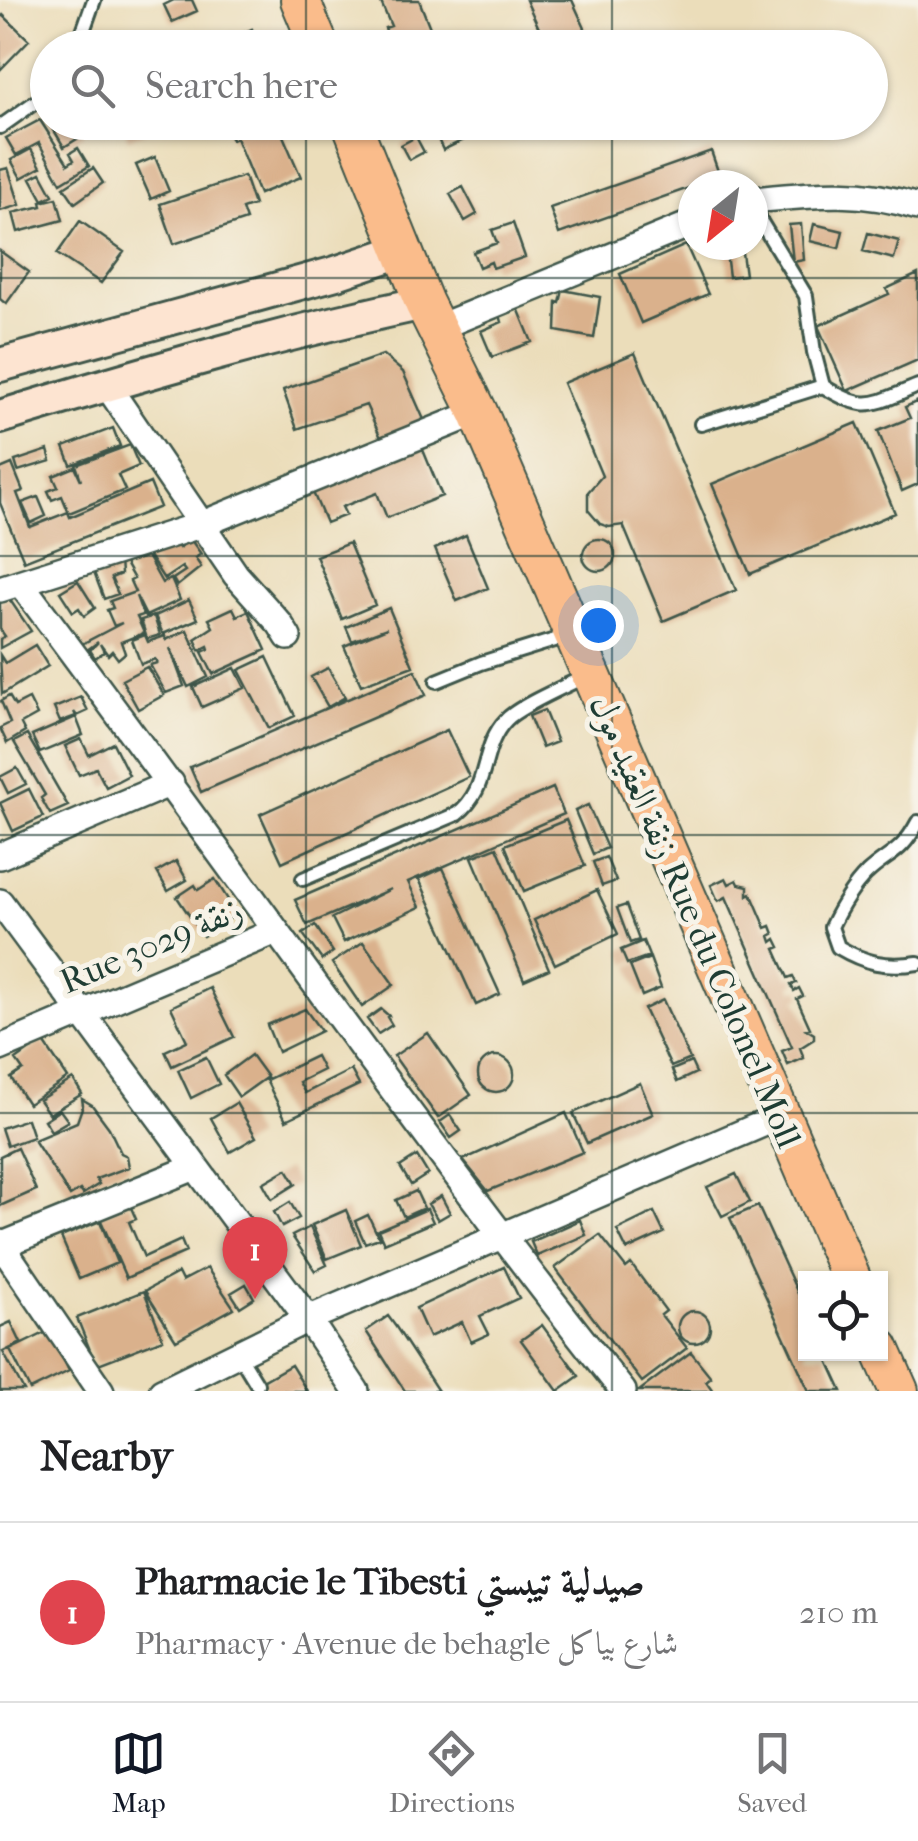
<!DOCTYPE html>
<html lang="en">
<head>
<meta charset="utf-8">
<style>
  :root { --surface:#fff; --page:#f6f6f6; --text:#202124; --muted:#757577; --line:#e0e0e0; --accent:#111827 }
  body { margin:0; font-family:"IM FELL French Canon",Amiri,serif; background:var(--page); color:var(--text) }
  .controls { position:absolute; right:30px; bottom:30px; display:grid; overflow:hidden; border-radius:0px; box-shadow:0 2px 8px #0004 }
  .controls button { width:90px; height:90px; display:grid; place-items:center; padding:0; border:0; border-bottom:2px solid var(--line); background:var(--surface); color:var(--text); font:50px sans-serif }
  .compass { position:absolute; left:678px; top:170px; width:90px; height:90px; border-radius:50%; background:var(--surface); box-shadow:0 2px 8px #0004; rotate:210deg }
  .you { position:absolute; left:598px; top:625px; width:35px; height:35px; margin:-25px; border:8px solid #fff; border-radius:50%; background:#1a73e8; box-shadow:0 0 0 15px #1a73e833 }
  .badge { display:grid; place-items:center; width:65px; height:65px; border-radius:50%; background:var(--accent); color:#fff; font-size:32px; font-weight:700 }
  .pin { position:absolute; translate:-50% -82px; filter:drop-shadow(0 2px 5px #0008) }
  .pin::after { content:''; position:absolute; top:52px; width:35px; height:30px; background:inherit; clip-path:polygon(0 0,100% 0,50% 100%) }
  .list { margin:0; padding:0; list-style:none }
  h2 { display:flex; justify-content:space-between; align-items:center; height:130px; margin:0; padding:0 40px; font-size:42px }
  h2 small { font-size:32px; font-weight:400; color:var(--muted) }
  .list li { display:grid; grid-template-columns:65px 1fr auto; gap:30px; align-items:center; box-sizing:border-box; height:180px; padding:0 40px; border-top:2px solid var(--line) }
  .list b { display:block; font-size:38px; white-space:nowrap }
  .list p { margin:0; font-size:32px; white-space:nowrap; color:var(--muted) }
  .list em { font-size:32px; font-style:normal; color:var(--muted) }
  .icon { flex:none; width:55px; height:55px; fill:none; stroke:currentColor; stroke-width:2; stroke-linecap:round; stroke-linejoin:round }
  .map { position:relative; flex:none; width:918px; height:1391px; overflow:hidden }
  .search { position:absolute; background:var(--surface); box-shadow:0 2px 8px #0004; left:30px; right:30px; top:30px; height:110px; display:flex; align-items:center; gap:25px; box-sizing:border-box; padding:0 35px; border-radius:55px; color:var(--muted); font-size:38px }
  .sheet { height:310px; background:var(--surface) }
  nav { display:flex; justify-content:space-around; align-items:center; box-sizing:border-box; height:140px; border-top:2px solid var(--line); background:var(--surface); font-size:28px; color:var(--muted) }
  nav a { display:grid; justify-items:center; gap:5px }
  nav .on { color:var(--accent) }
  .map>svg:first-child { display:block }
  .building { fill:#dab18c }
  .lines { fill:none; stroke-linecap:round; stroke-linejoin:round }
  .lane-casing { stroke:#3e5548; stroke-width:18 }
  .street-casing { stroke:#3e5548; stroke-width:30 }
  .secondary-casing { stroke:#3e5548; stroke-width:38 }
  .primary-casing { stroke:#3e5548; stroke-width:42 }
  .lane { stroke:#fff; stroke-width:12 }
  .street { stroke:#fff; stroke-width:25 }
  .secondary { stroke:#fde4d1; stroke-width:32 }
  .primary { stroke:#fabc8b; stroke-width:38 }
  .grid { fill:none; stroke:#1f3d34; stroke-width:2.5; stroke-opacity:0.55 }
  .labels { text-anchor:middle; stroke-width:10; stroke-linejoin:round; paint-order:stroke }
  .street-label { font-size:35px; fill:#1f3d34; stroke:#f7f3e8 }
</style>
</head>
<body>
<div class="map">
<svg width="918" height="1391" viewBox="0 0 918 1391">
  <rect width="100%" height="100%" fill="#f7f3e8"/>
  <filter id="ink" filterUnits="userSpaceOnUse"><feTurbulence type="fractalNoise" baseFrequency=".01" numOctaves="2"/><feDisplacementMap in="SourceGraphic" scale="20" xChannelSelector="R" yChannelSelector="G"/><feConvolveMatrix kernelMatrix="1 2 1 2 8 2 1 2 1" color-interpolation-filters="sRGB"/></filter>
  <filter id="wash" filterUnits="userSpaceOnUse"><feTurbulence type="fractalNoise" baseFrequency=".0048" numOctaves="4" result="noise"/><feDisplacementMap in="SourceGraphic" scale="40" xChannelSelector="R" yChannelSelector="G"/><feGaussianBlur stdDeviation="2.25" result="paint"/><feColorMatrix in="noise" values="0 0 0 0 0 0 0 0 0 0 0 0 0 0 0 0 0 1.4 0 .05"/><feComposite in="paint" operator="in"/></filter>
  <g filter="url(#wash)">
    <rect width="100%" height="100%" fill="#ebddba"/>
    <g id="blocks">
      <path class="building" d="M174 0H192L197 11 172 22 164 5Z
        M380 0H419L438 48H393L385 28 391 26Z
        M526 0H572L594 48H548Z
        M3 15 29 40 0 70V18Z
        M252 29 260 46 256 48H210Z
        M40 120 68 164 74 160 70 153 78 148 89 166 61 183 39 143 16 155 6 138Z
        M49 122H78L85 134 64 147Z
        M123 122H145L148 131 128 138Z
        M225 122H277L301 177 259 194 236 138 232 140Z
        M430 122H501L443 150Z
        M416 137 424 152 409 160 401 145Z
        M31 149 41 167 21 178 11 160Z
        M711 151 720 177 559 234 550 208Z
        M155 157 169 191 151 199 136 165Z
        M8 168 20 205 0 211V170Z
        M93 168 103 183 75 203 64 187Z
        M41 173 53 195 43 200 31 178Z
        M244 176 254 205 242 209 246 220 174 244 160 204Z
        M463 187 477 214 465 221 450 194Z
        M57 198 63 220 18 232 13 213 42 206 41 202Z
        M80 221 124 252 101 283 57 254Z
        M513 223 525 257 493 268 491 262 479 267 473 252 497 243 492 230Z
        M801 224 804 260 793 262 789 225Z
        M814 224 843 231 839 248 810 241Z
        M868 233 899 241 894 259 863 251Z
        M686 245 708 294 641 323 620 274Z
        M725 245H741L745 275 729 277Z
        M0 251 29 272 6 304 0 299Z
        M918 274V360L847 391 818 326 889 294 886 289Z
        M563 290 600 297 594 338 556 331 557 302 560 303Z
        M518 308 532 342 492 357 481 331 502 322 500 315Z
        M635 353 736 590 663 621 623 525 609 527 600 524 588 510V492L602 476 563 383Z
        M383 355 403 372 425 422 382 440 366 405 297 429 283 390Z
        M918 401V484L902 491 878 431 910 418 905 407Z
        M857 423 895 513 750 574 712 484Z
        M113 428 120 446 71 465 64 447Z
        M130 445 139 466 118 475 125 490 69 513 62 496 52 500 48 491 58 487 53 476 75 467 81 480 76 465Z
        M421 445 442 496 387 518 377 493 342 507 346 515 326 523 312 490Z
        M48 450 51 461 18 471 15 461Z
        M12 464 23 491 17 493 30 527 68 512 70 517 150 483 160 507 24 561 0 503V469Z
        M38 497 46 516 31 523 22 503Z
        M466 535 488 588 457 601 435 549Z
        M188 536 201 554 195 558 201 567 177 586 173 579 185 571 182 567 164 579 147 553 171 537 179 548 183 545 180 541Z
        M583 555a16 16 0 1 1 32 0a16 16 0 1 1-32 0Z
        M349 543 375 605 342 619 316 556Z
        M143 549 162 583 171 579 180 600 146 616 136 596 143 615 137 617 144 633 121 642 125 653 118 659 112 651 108 655 100 644 104 652 95 658 90 650 98 642 87 650 82 644 122 623 114 626 107 610 113 608 110 601 135 592 130 581 134 579 123 560Z
        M120 560 121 574 111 578 118 594 104 599 93 570Z
        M78 581 95 608 84 616 79 608 73 612 60 592Z
        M8 597 31 631 0 648V639L5 636 0 629V602Z
        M189 600 198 619 163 634 155 616Z
        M233 608 237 616 248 611 266 650 213 674 202 652 209 649 208 646 200 650 195 639 213 627 209 619Z
        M389 608 413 666 361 685 344 646 387 628 352 641 346 627Z
        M154 616 160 635 147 639 141 620Z
        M187 630 208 677 188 687 170 648 184 686 166 693 150 665 157 663 155 659 141 664 132 640 145 635 148 642 165 636 166 640Z
        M35 645 48 666 2 694 0 655 5 663Z
        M267 657 295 716 269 728 239 670Z
        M147 667 164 695 138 709 122 680Z
        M235 668 245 688 202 707 193 687Z
        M328 668 345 697 328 707 311 677Z
        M415 670 426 695 201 792 190 767Z
        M9 696 15 706 29 699 37 715 21 724 25 732 7 743 0 728 10 723 1 701Z
        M81 697 88 711 77 716 74 712 76 716 60 722 54 708Z
        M544 710 557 742 542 748 529 716Z
        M76 717 83 735 40 753 32 736Z
        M447 730 469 777 282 862 260 814Z
        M27 735 68 806 50 814 41 798 45 795 14 742Z
        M81 739 89 755 113 743 129 775 106 787 96 768 79 775 65 746Z
        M17 768 26 784 8 793 0 777Z
        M553 788 564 814 408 882 420 907 344 942 332 918 391 889 307 925 295 900Z
        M29 789 43 817 13 831 0 803Z
        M588 805 607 848 593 854 575 811Z
        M566 820 585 866 524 891 505 845Z
        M497 847 549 969 524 980 472 857Z
        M606 857 616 881 602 886 593 862Z
        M176 861 187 880 168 891 157 872Z
        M443 868 500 994 476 1005 419 879Z
        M726 878 729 884 737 880 739 884 748 886V895L751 893 766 928 771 926 774 934 770 936 772 942 776 939 780 947 775 949 788 978 793 976 796 983 791 985 794 991 799 988 803 996 797 999 810 1028 806 1029 814 1034V1039L800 1048 804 1058 788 1065 782 1051 792 1047 726 897 718 901 711 885Z
        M215 879 237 914 203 936 177 897 195 885 198 890Z
        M597 890 618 934 555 964 534 920Z
        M626 905 639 940 630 943 617 908Z
        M315 925 333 952 322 960 303 934Z
        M643 941 649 956 627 964 621 950Z
        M363 942 394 985 362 1007 332 963Z
        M650 958 661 988 642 996 630 966Z
        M210 988 234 1037 172 1066 165 1051 187 1041 171 1007Z
        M663 1000 690 1059 671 1067 644 1009Z
        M305 1009 321 1031 278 1052 267 1025Z
        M381 1009 389 1016 387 1017 392 1025 378 1034 367 1019Z
        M428 1033 471 1095 438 1118 394 1056Z
        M43 1041 68 1078 28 1104 11 1078 23 1070 16 1060Z
        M251 1055 267 1077 239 1097 224 1075Z
        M478 1074a18 18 0 1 1 36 0a18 18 0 1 1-36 0Z
        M316 1056 323 1070 299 1082 305 1093 351 1070 359 1085 286 1120 266 1080Z
        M206 1057 219 1084 191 1098 178 1070Z
        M691 1062 696 1073 677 1082 672 1070Z
        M73 1079 82 1094 49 1114 39 1100Z
        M640 1083 653 1114 587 1143 573 1113Z
        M82 1099 92 1105 109 1128 121 1153 127 1156 129 1167 96 1179 99 1184 83 1194 80 1190 70 1196 34 1140 77 1122 83 1105Z
        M236 1103 256 1137 230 1152 211 1118Z
        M60 1110 68 1121 51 1131 44 1120Z
        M566 1113 583 1152 488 1191 463 1160Z
        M450 1115 461 1131 451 1138 440 1122Z
        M27 1119 33 1137 7 1146 1 1128Z
        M17 1148 36 1190 0 1206V1156Z
        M417 1156 428 1174 411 1185 400 1167Z
        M287 1169 296 1184 272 1199 263 1183Z
        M736 1174 750 1202 722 1216 707 1187Z
        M416 1191 424 1208 404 1217 396 1200Z
        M441 1196 450 1213 438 1220 428 1204Z
        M290 1202 299 1218 282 1227 274 1212Z
        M129 1203 136 1219 129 1222 144 1257 181 1240 186 1252 126 1278 99 1216Z
        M758 1206 806 1311V1354H825L842 1391H809L730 1218Z
        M427 1209 433 1222 384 1243 378 1230Z
        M346 1210 361 1245 327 1259 312 1225Z
        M654 1212 664 1233 627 1250 617 1230Z
        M368 1215 379 1238 365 1243 355 1221Z
        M580 1220 586 1235 537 1256 531 1242Z
        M100 1221 117 1263 79 1279 61 1237Z
        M310 1227 327 1265 315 1271 292 1236Z
        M600 1235 626 1268 631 1264 666 1311 661 1315 687 1348 642 1382 555 1268Z
        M504 1267 519 1298 480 1316 489 1334 471 1342 462 1322 429 1337 416 1308Z
        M207 1268 234 1308 176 1340 145 1291 178 1273 182 1281Z
        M246 1284 254 1298 240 1307 231 1293Z
        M144 1291 163 1339 96 1365 77 1318Z
        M678 1327a16 16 0 1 1 32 0a16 16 0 1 1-32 0Z
        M388 1316 396 1327 438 1391H405L366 1331Z
        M11 1322 21 1343 3 1352 24 1391H0V1327Z
        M542 1325 579 1376 558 1391 521 1340Z
        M49 1331 69 1371 30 1390 10 1350Z
        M691 1352 711 1377 706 1381 713 1391H639Z
        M291 1365 307 1391H267L261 1382Z"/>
    </g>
  </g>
  <g filter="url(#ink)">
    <use href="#blocks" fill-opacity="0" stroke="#3e5548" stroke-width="2.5"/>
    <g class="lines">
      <g class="lane-casing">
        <path id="lane" d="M77 48 94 0
          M0 127 48 93
          M753 209 806 296 814 352 823 386C867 414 873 404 918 386
          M701 424 823 386
          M437 681 481 663 571 635
          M918 822C901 854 890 852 867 873 851 889 841 906 831 927L838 947C865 963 886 968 918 963
          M303 879 457 814C491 788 479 748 506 720 519 706 568 685 588 675
          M238 1353 257 1384"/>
      </g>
      <g class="street-casing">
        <path id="street" d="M753 200C813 194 859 188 918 207
          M437 328 693 223
          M106 384 236 575 280 624 288 637
          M21 584C223 852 413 1128 623 1391
          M0 589 200 525 478 412
          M0 856 171 783
          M0 902 308 1319 356 1391
          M0 1048 274 932
          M0 1243 101 1391
          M0 1246 195 1167
          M162 1391 308 1319 779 1117"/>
      </g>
      <g class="secondary-casing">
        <path id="secondary" d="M0 365 336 273 404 250
          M0 417C140 374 281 333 424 303"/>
      </g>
      <g class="primary-casing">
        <path id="primary" d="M300 0 320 48
          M351 122 424 303 478 412 851 1278
          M880 1348 899 1391"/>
      </g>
      <use href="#lane" class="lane"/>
      <use href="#street" class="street"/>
      <use href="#secondary" class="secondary"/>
      <use href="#primary" class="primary"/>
    </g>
  </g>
  <path class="grid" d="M306 0V48M612 0V48M306 122V1391M612 122V1391M0 278H918M0 556H918M0 835H918M0 1113H918"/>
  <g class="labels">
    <g class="street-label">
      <text transform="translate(696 921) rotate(67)" y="12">زنقة العقيد مول Rue du Colonel Moll</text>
      <text transform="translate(151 945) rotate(-23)" y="12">Rue 3029 زنقة</text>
    </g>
  </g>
</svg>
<div class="controls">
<button><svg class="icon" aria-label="locate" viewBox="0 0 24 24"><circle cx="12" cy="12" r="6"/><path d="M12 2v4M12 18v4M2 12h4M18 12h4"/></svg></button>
</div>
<svg class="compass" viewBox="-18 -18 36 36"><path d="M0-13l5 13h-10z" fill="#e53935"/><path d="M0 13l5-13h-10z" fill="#757577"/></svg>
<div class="you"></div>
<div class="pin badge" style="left:255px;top:1299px;background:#e0444e">1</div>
<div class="search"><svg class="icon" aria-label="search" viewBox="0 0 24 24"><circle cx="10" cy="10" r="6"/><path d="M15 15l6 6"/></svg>Search here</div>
</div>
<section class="sheet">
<h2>Nearby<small></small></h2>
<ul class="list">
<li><span class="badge" style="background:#e0444e">1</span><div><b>Pharmacie le Tibesti صيدلية تيبستي</b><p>Pharmacy · Avenue de behagle شارع بياكل</p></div><em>210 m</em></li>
</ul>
</section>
<nav>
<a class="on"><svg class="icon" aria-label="map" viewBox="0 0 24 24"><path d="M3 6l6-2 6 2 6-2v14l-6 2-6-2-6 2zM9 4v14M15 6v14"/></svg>Map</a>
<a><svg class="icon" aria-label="directions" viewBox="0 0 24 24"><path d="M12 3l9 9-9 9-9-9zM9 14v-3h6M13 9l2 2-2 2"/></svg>Directions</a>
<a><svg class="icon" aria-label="saved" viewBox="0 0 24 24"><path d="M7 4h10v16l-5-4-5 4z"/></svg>Saved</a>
</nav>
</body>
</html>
